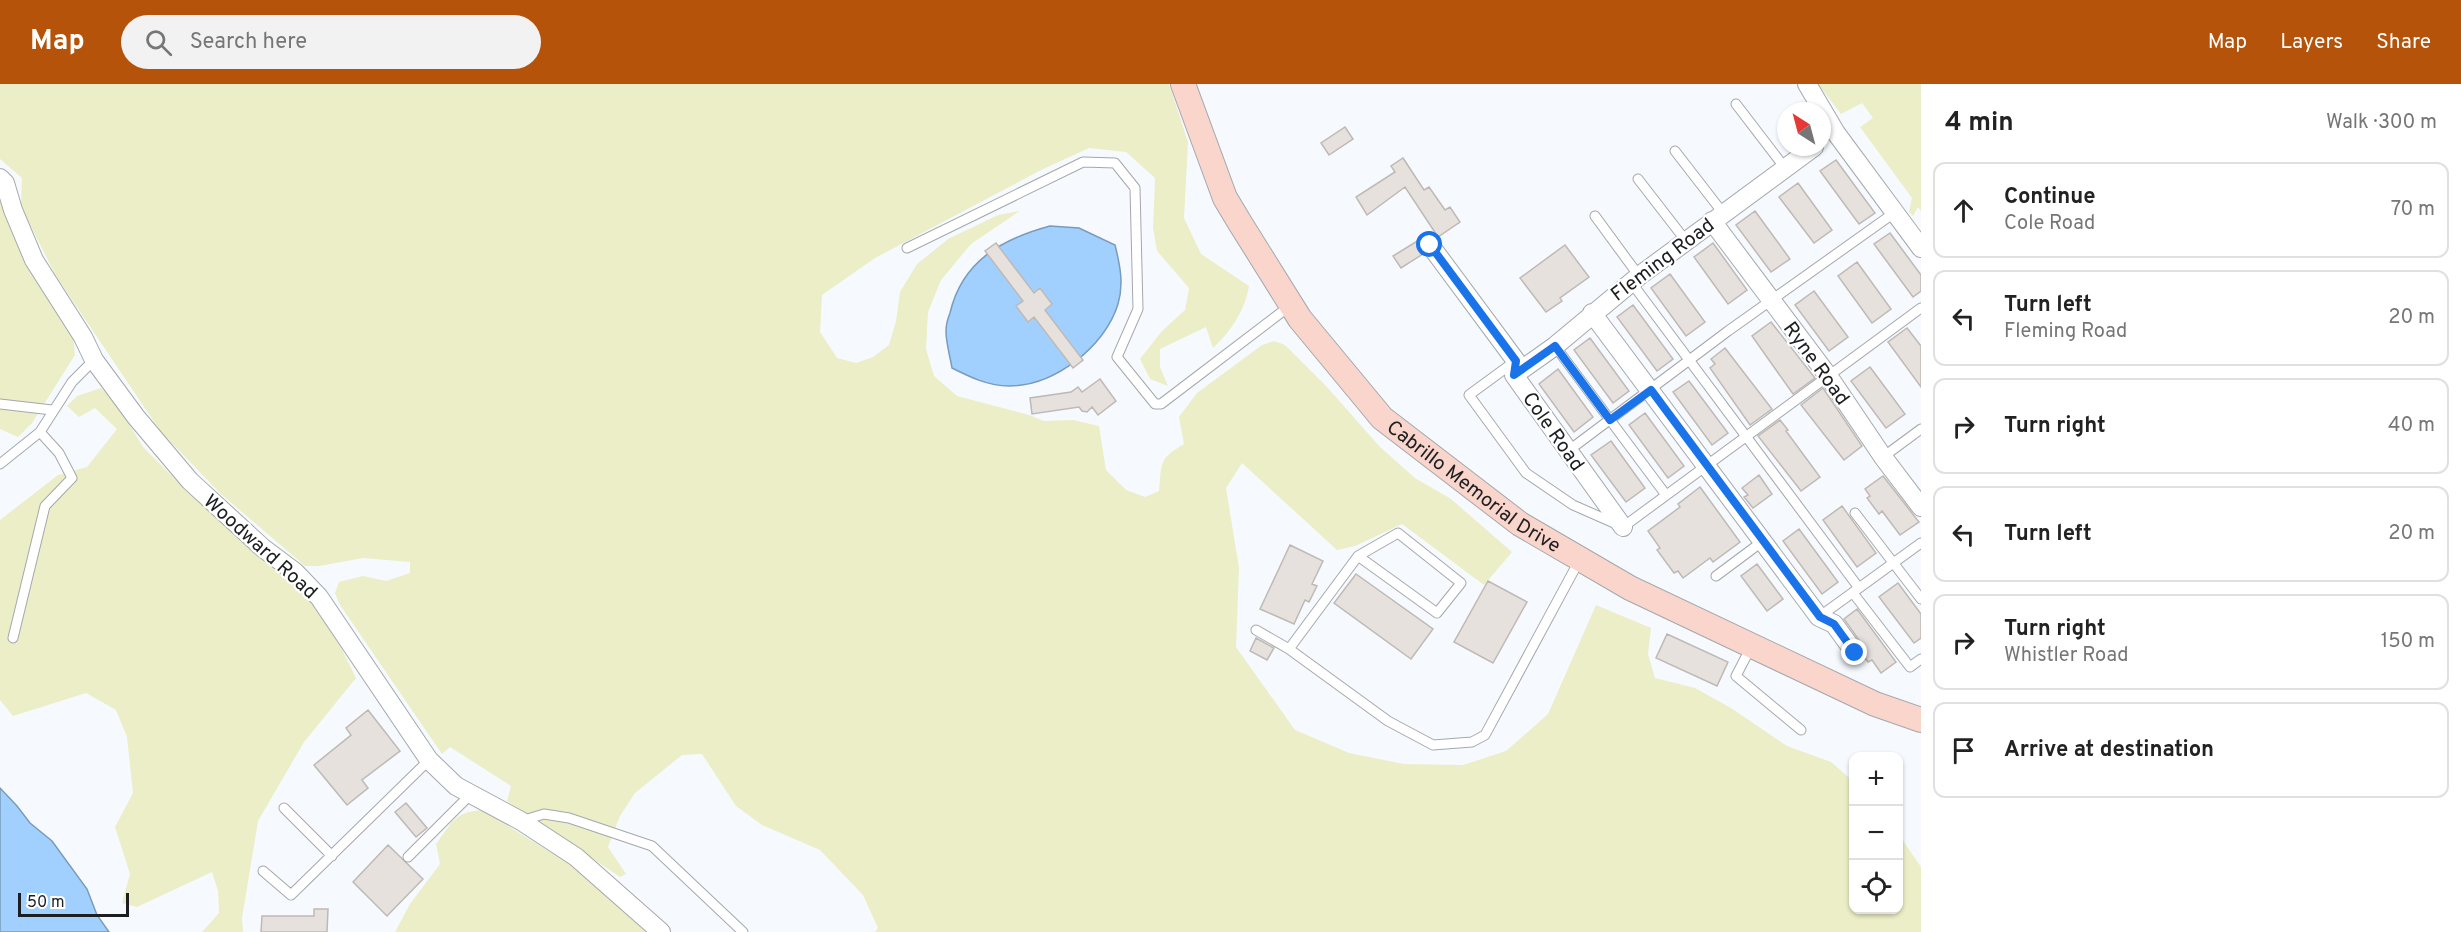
<!DOCTYPE html>
<html lang="en">
<head>
<meta charset="utf-8">
<style>
  :root { --surface:#fff; --page:#f2f2f2; --text:#222; --muted:#767676; --line:#e0e0e0; --accent:#b45309 }
  body { margin:0; font-family:Overpass,sans-serif; background:var(--page); color:var(--text) }
  .controls { position:absolute; right:18px; bottom:18px; display:grid; overflow:hidden; border-radius:12px; box-shadow:0 2px 4px #0004 }
  .controls button { width:54px; height:54px; display:grid; place-items:center; padding:0; border:0; border-bottom:2px solid var(--line); background:var(--surface); color:var(--text); font:30px sans-serif }
  .compass { position:absolute; left:1777px; top:18px; width:54px; height:54px; border-radius:50%; background:var(--surface); box-shadow:0 2px 4px #0004; rotate:324deg }
  .scale { position:absolute; left:18px; bottom:15px; width:111px; box-sizing:border-box; padding-left:6px; border:3px solid #1d1e20; border-top:0; font-size:16px; line-height:21px; white-space:nowrap; color:#1d1e20; -webkit-text-stroke:4px #fff; paint-order:stroke }
  .stop { position:absolute; width:18px; height:18px; margin:-14px; border:4px solid #1a73e8; border-radius:50%; background:#fff }
  .stop.end { background:#1a73e8; border-color:#fff; box-shadow:0 2px 6px #0008 }
  .list { margin:0; padding:0; list-style:none }
  h2 { display:flex; justify-content:space-between; align-items:center; height:78px; margin:0; padding:0 24px; font-size:26px }
  h2 small { font-size:20px; font-weight:400; color:var(--muted) }
  .list li { display:grid; grid-template-columns:39px 1fr auto; gap:18px; align-items:center; box-sizing:border-box; height:96px; margin:0 12px 12px; padding:0 12px; border:2px solid var(--line); border-radius:12px }
  .list b { display:block; font-size:22px; white-space:nowrap }
  .list p { margin:0; font-size:20px; white-space:nowrap; color:var(--muted) }
  .list em { font-size:20px; font-style:normal; color:var(--muted) }
  .icon { flex:none; width:33px; height:33px; fill:none; stroke:currentColor; stroke-width:2; stroke-linecap:round; stroke-linejoin:round }
  .map { position:relative; flex:none; width:1921px; height:848px; overflow:hidden }
  header { display:flex; align-items:center; gap:36px; box-sizing:border-box; height:84px; padding:0 30px; background:var(--accent); color:#fff }
  header strong { font-size:28px }
  nav { display:flex; gap:33px; margin-inline-start:auto; font-size:21px }
  .search { width:420px; height:54px; background:var(--page); display:flex; align-items:center; gap:15px; box-sizing:border-box; padding:0 21px; border-radius:33px; color:var(--muted); font-size:22px }
  main { display:flex }
  aside { flex:1; background:var(--surface) }
  .map>svg:first-child { display:block }
  .green { fill:#ebeec6 }
  .water { fill:#a1d0ff; stroke:#799bbc; stroke-width:1.5 }
  .building { fill:#e6e1dd; stroke:#beb9b5; stroke-width:1.5 }
  .lines { fill:none; stroke-linecap:round; stroke-linejoin:round }
  .service-casing { stroke:#a4a8ac; stroke-width:11 }
  .minor-casing { stroke:#a4a8ac; stroke-width:20 }
  .secondary-casing { stroke:#a4a8ac; stroke-width:26 }
  .service { stroke:#fff; stroke-width:9 }
  .minor { stroke:#fff; stroke-width:18 }
  .secondary { stroke:#f9d5cc; stroke-width:24 }
  .route { stroke:#1a73e8; stroke-width:8 }
  .labels { text-anchor:middle; stroke-width:4.5; stroke-linejoin:round; paint-order:stroke }
  .street-label { font-size:20px; fill:#1d1e20; stroke:#fff }
</style>
</head>
<body>
<header>
<strong>Map</strong>
<div class="search"><svg class="icon" aria-label="search" viewBox="0 0 24 24"><circle cx="10" cy="10" r="6"/><path d="M15 15l6 6"/></svg>Search here</div>
<nav><a>Map</a><a>Layers</a><a>Share</a></nav>
</header>
<main>
<div class="map">
<svg width="1921" height="848" viewBox="0 0 1921 848">
  <rect width="100%" height="100%" fill="#f6faff"/>
  <path class="green" d="M0 0H1169L1188 58 1184 134 1201 170 1249 202C1245 227 1231 247 1213 264L1206 243 1160 265V283L1168 302 1150 295 1140 275 1162 247 1185 226 1189 204 1157 167 1153 144 1155 94 1126 68 1089 64 1041 86 875 174 822 211 820 248 837 274 856 279 873 273 889 261 896 237 900 208 917 180 948 155 998 131 1020 127 971 160 941 196 928 228 926 265 934 292 957 312 1029 331 1044 337 1073 336 1099 342 1106 386 1126 406 1145 413 1159 407C1162 379 1158 375 1184 360L1179 333 1197 309 1262 261 1274 257 1285 261 1327 303 1380 363 1415 394 1451 415 1512 468 1484 501 1402 440 1355 462 1337 466 1242 379 1226 404 1239 484 1236 563 1295 646 1349 669 1404 680 1463 681 1506 667 1548 630 1596 521 1651 544 1648 570 1655 594 1695 604 1731 624 1787 662 1831 678 1853 697 1854 826H1898L1899 751 1921 783V848H875L878 844 863 811 820 766 762 741 736 722 702 670 682 671 635 709 620 732 608 763 626 790 620 793 507 717 511 702 450 663 442 670 340 521 335 509 339 498 363 492 386 497 410 489V478L363 474 319 482H305L221 410 161 348 56 192 21 123 22 94 0 75Z
    M1818 0H1921V127L1918 123 1913 132 1909 128 1912 114 1860 43 1873 34 1862 19 1841 30Z
    M0 109 73 247 75 271 32 339 18 353 0 345Z
    M101 304 117 320 143 363 173 393 303 506 334 549 356 594 304 658 258 737 242 834 243 848H202L219 829 218 807 212 788 137 823 122 819 130 790 115 743 133 709 127 653 116 626 86 609 13 632 0 616V436L58 391 87 383 117 345 95 324 79 333 67 322 77 312Z
    M482 726 579 786 651 848H395L410 820 440 780 436 760C452 739 454 728 482 726Z"/>
  <path class="water" d="M1050 142 1079 144 1115 161C1120 181 1124 200 1118 220 1105 263 1054 302 1009 302 988 302 970 293 952 284 950 272 946 259 946 247 946 241 948 234 950 229 962 177 1002 155 1050 142Z
    M0 704 17 722 30 739 52 757 87 805 97 831 109 848H0Z"/>
  <path class="building" d="M1345 43 1353 55 1329 71 1321 59Z
    M1403 74 1424 106 1429 103 1445 126 1450 123 1460 138 1438 153 1405 103 1367 131 1356 113 1395 88 1391 82Z
    M1836 76 1875 129 1859 140 1820 87Z
    M1798 99 1832 146 1814 159 1779 113Z
    M1755 127 1790 175 1771 188 1736 141Z
    M1890 149 1921 191V207L1913 213 1874 160Z
    M1419 156 1423 170 1401 184 1393 172Z
    M996 159 1034 209 1040 204 1052 220 1045 226 1083 276 1073 284 1034 233 1028 238 1016 222 1023 217 985 167Z
    M1713 159 1747 206 1728 220 1694 173Z
    M1565 161 1589 193 1560 214 1562 217 1546 228 1520 194Z
    M1857 178 1891 225 1872 239 1838 192Z
    M1670 190 1705 238 1686 252 1651 204Z
    M1814 207 1848 253 1829 267 1795 221Z
    M1633 221 1673 275 1657 287 1617 233Z
    M1771 238 1815 294 1793 310 1752 252Z
    M1907 244 1921 262V303L1888 258Z
    M1590 254 1629 307 1613 319 1574 266Z
    M1725 264 1772 325 1750 341 1710 284 1715 280 1711 275Z
    M1870 283 1905 330 1886 344 1851 297Z
    M1558 285 1593 333 1574 348 1539 300Z
    M1100 295 1116 317 1098 331 1092 323 1087 328 1082 327 1079 323 1032 330 1030 314 1071 308 1078 303 1082 308Z
    M1689 297 1728 349 1712 361 1673 308Z
    M1823 304 1862 362 1844 376 1801 321Z
    M1645 329 1684 382 1668 394 1629 341Z
    M1780 336 1788 346 1786 347 1820 393 1801 407 1758 352Z
    M1611 357 1645 404 1626 418 1591 371Z
    M1759 391 1772 410 1753 424 1744 413 1748 411 1742 404Z
    M1883 392 1919 438 1900 451 1882 427 1879 430 1867 414 1870 412 1865 405Z
    M1700 403 1740 458 1713 478 1710 474 1683 494 1678 487 1674 489 1657 466 1660 464 1648 447 1680 423 1678 420Z
    M1842 422 1876 469 1857 483 1823 436Z
    M1799 445 1838 498 1822 510 1783 457Z
    M1290 461 1323 477 1312 500 1317 502 1309 518 1305 516 1294 540 1260 525Z
    M1757 480 1783 515 1767 527 1741 492Z
    M1356 490 1433 545 1411 575 1334 519Z
    M1488 497 1527 518 1493 579 1454 558Z
    M1898 499 1921 530V554L1914 559 1879 513Z
    M1857 525 1896 578 1881 589 1872 576 1868 578 1865 574 1864 563 1844 535Z
    M1667 550 1728 578 1717 602 1656 574Z
    M1256 554 1274 564 1267 576 1250 567Z
    M368 626 400 667 362 696 368 704 347 721 314 681 351 651 346 644Z
    M406 719 427 744 416 753 395 728Z
    M388 761 423 795 387 832 353 798Z
    M314 825H328L327 848H261L262 832H314Z"/>
  <g class="lines">
    <g class="service-casing">
      <path id="service" d="M1736 20 1785 84
        M1675 67 1723 129
        M1638 95 1686 157
        M1595 132 1639 192
        M907 164 1083 78 1115 79 1135 104 1138 225 1117 273 1155 320H1161L1291 221
        M1631 198 1859 504
        M1555 262 1666 411
        M1514 278 1469 311 1526 389 1573 421 1623 443 1921 224
        M0 320 52 326
        M1568 367 1728 247 1894 129
        M1883 373 1921 345
        M0 380 40 348 72 298 94 276
        M1855 429 1921 515
        M1716 492 1763 457
        M1853 509 1910 583 1921 575
        M1819 533 1921 459
        M1256 546 1289 565 1388 637 1433 661 1472 658 1485 651 1579 477
        M13 554 45 422 72 394 59 369 40 348
        M1751 563 1736 592 1801 646
        M1289 565 1358 472 1398 449 1461 499 1437 529 1358 472
        M284 724 332 772
        M521 737 544 730 569 734 652 762 743 848
        M408 773 471 710
        M263 787 291 811 429 676"/>
    </g>
    <g class="minor-casing">
      <path id="minor" d="M1807 0 1836 49 1921 164
        M0 94 5 99 13 126 34 176 83 253 94 276 136 333 190 397 263 464 295 488 319 513 429 676 456 702 521 737 576 773 661 848
        M1712 137 1829 293 1883 373 1921 423
        M1430 161 1516 277 1514 291 1623 443
        M1592 229 1819 533 1834 540 1855 569
        M1514 291 1555 262 1639 192 1814 63"/>
    </g>
    <g class="secondary-casing">
      <g id="secondary">
        <path id="s1" d="M1183 0 1225 114 1240 139 1300 235 1382 334 1520 440 1630 504 1875 620 1921 636"/>
      </g>
    </g>
    <use href="#service" class="service"/>
    <use href="#minor" class="minor"/>
    <use href="#secondary" class="secondary"/>
  </g>
  <g class="lines">
    <path class="route" d="M1430 161 1516 277 1514 291 1555 262 1610 336 1651 306 1820 533 1834 540 1855 569"/>
  </g>
  <g class="labels">
    <g class="street-label">
      <text transform="translate(1662 175) rotate(-37)" y="7">Fleming Road</text>
      <text transform="translate(1817 279) rotate(54)" y="7">Ryne Road</text>
      <text transform="translate(1554 347) rotate(55)" y="7">Cole Road</text>
      <text dy="7" stroke="none"><textPath href="#s1" startOffset="507">Cabrillo Memorial Drive</textPath></text>
      <text transform="translate(261 462) rotate(42)" y="7">Woodward Road</text>
    </g>
  </g>
</svg>
<div class="controls">
<button>+</button>
<button>−</button>
<button><svg class="icon" aria-label="locate" viewBox="0 0 24 24"><circle cx="12" cy="12" r="6"/><path d="M12 2v4M12 18v4M2 12h4M18 12h4"/></svg></button>
</div>
<svg class="compass" viewBox="-18 -18 36 36"><path d="M0-13l5 13h-10z" fill="#e53935"/><path d="M0 13l5-13h-10z" fill="#767676"/></svg>
<div class="scale">50 m</div>
<div class="stop" style="left:1430px;top:161px"></div>
<div class="stop end" style="left:1855px;top:569px"></div>
</div>
<aside>
<h2>4 min<small>Walk · 300 m</small></h2>
<ul class="list">
<li><svg class="icon" aria-label="ahead" viewBox="0 0 24 24"><path d="M12 20V5M6 11l6-6 6 6"/></svg><div><b>Continue</b><p>Cole Road</p></div><em>70 m</em></li>
<li><svg class="icon" aria-label="left" viewBox="0 0 24 24"><path d="M17 20v-9H6M10 6l-5 5 5 5"/></svg><div><b>Turn left</b><p>Fleming Road</p></div><em>20 m</em></li>
<li><svg class="icon" aria-label="right" viewBox="0 0 24 24"><path d="M7 20v-9h11M14 6l5 5-5 5"/></svg><div><b>Turn right</b></div><em>40 m</em></li>
<li><svg class="icon" aria-label="left" viewBox="0 0 24 24"><path d="M17 20v-9H6M10 6l-5 5 5 5"/></svg><div><b>Turn left</b></div><em>20 m</em></li>
<li><svg class="icon" aria-label="right" viewBox="0 0 24 24"><path d="M7 20v-9h11M14 6l5 5-5 5"/></svg><div><b>Turn right</b><p>Whistler Road</p></div><em>150 m</em></li>
<li><svg class="icon" aria-label="arrive" viewBox="0 0 24 24"><path d="M6 21V4h12l-3 4 3 4H6"/></svg><div><b>Arrive at destination</b></div></li>
</ul>
</aside>
</main>
</body>
</html>
